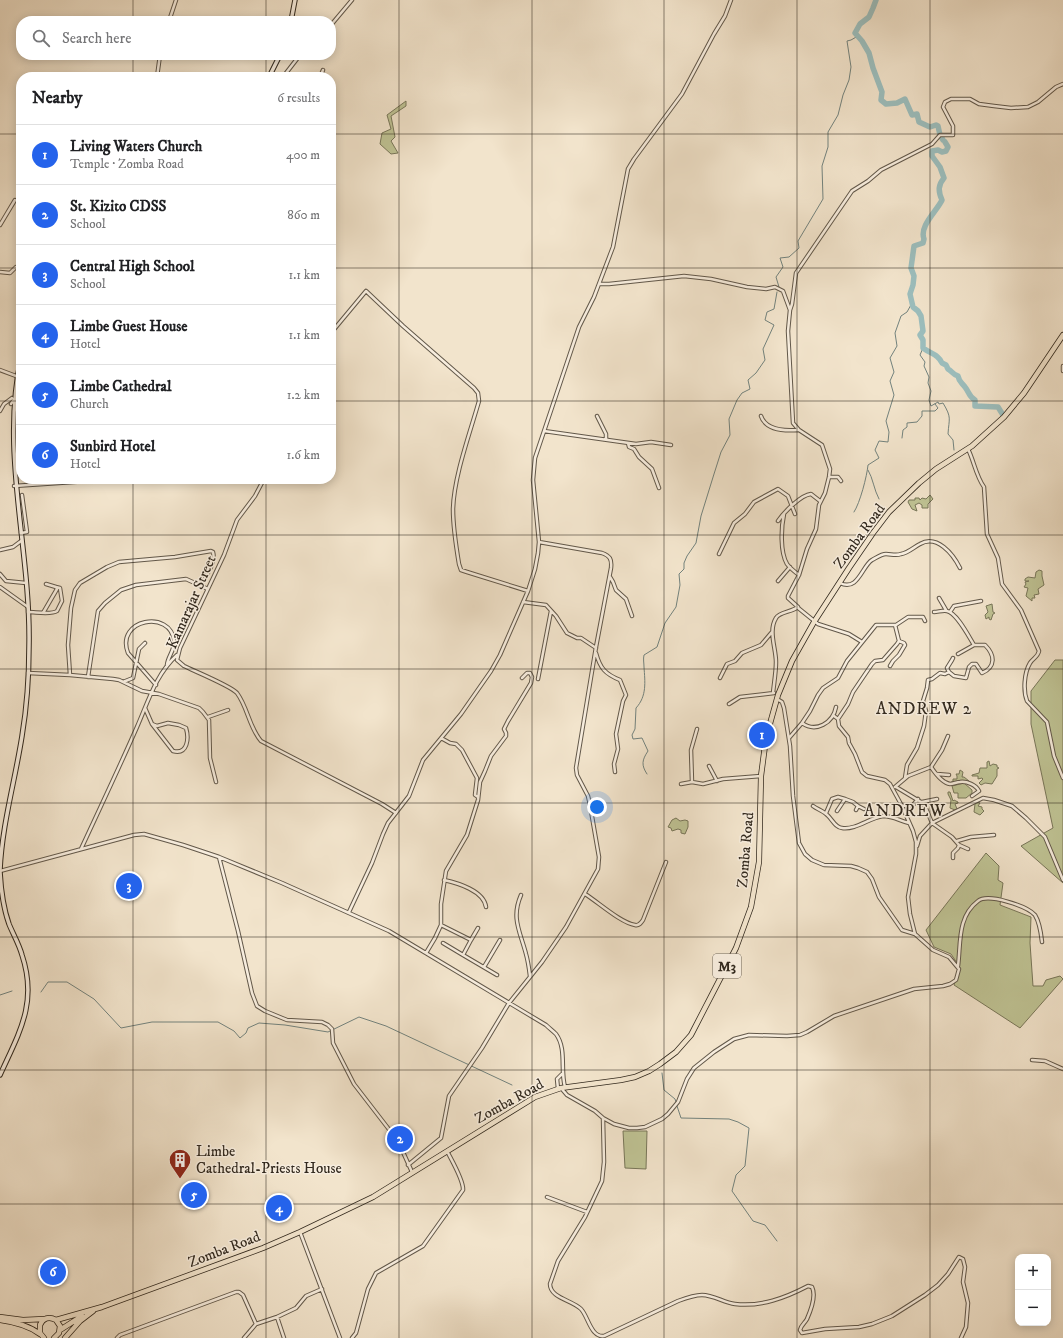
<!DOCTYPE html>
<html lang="en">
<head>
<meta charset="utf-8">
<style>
  :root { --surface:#fff; --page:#f6f6f6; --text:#202124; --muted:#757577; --line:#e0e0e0; --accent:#2563eb }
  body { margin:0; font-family:"IM FELL DW Pica",serif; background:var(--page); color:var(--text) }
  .controls { position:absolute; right:12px; bottom:12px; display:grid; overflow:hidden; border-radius:8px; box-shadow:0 2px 10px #0003 }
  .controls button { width:36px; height:36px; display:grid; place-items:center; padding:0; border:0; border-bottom:1px solid var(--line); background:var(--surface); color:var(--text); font:20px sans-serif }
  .you { position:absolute; left:597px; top:807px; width:14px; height:14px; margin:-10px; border:3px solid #fff; border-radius:50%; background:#1a73e8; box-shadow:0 0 0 6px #1a73e833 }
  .badge { display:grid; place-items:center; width:26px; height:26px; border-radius:50%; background:var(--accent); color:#fff; font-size:13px; font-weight:700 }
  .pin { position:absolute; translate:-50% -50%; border:2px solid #fff; box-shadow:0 1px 4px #0006 }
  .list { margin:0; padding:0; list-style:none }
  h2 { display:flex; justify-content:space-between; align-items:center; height:52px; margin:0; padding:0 16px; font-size:17px }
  h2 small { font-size:13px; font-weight:400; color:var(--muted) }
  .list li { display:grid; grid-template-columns:26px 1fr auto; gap:12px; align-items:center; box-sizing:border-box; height:60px; padding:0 16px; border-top:1px solid var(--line) }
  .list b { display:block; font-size:15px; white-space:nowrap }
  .list p { margin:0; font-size:13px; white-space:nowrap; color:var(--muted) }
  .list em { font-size:13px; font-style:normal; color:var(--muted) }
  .icon { flex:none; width:22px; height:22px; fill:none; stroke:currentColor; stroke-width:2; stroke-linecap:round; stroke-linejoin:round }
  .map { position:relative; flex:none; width:1063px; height:1338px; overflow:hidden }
  .search { position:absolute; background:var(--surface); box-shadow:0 2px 10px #0003; left:16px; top:16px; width:320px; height:44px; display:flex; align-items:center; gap:10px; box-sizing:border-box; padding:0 14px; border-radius:16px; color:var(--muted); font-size:15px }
  .panel { position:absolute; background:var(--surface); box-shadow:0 2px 10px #0003; left:16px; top:72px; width:320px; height:412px; border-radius:16px }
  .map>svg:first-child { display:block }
  .green { fill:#bfc394; stroke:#787659 }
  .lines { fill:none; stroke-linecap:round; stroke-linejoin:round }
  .stream { stroke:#72827d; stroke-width:1 }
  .river { stroke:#9cbebd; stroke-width:5.5 }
  .street-casing { stroke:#62584a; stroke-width:4.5 }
  .secondary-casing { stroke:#32291e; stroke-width:5.5 }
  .highway-casing { stroke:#32291e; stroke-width:6 }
  .street { stroke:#f7edde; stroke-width:2.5 }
  .secondary { stroke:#f7edde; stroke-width:3.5 }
  .highway { stroke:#f2e4cc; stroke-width:4.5 }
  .grid { fill:none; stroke:#32291e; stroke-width:1; stroke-opacity:0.55 }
  .labels { text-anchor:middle; stroke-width:3; stroke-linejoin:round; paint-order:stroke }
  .shield { fill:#f7edde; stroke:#6d6458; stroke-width:1 }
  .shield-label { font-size:14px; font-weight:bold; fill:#32291e }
  .street-label { font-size:15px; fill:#32291e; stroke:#f7edde }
  .poi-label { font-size:15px; fill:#32291e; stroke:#f7edde; text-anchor:start }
  .quarter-label { font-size:17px; letter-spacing:1px; fill:#32291e; stroke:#f7edde }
</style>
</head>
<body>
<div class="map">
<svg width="1063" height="1338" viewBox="0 0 1063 1338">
  <rect width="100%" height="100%" fill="#f2e4cc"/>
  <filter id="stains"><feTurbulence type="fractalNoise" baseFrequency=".005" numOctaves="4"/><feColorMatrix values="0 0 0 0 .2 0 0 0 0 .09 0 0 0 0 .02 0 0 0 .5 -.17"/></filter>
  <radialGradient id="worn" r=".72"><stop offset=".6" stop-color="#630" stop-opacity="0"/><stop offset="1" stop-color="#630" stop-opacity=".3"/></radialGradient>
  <path class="green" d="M406 101V106L391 116 395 137 391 141 398 153 391 154 380 144 382 133 391 129 387 115Z
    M930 495 933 499 928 504V508H922V505L919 503 915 505 917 511 912 509 908 502 909 500H915V498H919L920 500 922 498 926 499Z
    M1039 570 1042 571V576L1044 585 1038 589 1039 594 1034 595 1035 598H1032V601L1026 596 1028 588 1024 587 1026 584 1025 582 1029 581H1025V579L1028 577 1035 578 1036 572Z
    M992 604 993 612 995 613 993 614 991 620 989 619V617L986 619 985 615 988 612 986 606Z
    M1055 660H1063V883L1021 846 1053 828 1031 724V691Z
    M989 761 990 766 993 764 997 765V767L999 768 997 769V776L992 784 985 783 981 785 979 783 983 779 982 778 978 779V776H972V775L979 773 980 768H987V762Z
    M960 770 963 772 962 777H964L969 781 968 783 955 782V783H950L953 781V779H957V776L956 774H959Z
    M964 783 972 790V793L966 798H958V793H954L952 786Z
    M948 792H950L953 801 954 800 958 802V803L955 804 957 809 955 810 950 808 951 800 948 794Z
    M977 802 980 803 978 806 982 807V809L984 811 980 815 974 812 975 804Z
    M676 818 680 821 685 820 688 821V827L685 834 681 833V830L678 829 672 831 671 828 668 827 672 820Z
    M986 853 999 866 998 880 1003 883 1000 905 1031 917 1030 943 1033 986H1043L1046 980 1060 976 1063 979 1020 1028 954 985 959 966 951 954 934 947 926 930Z
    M623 1131H647L646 1169 625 1168Z"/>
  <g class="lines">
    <path class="stream" d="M779 287 776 277 783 267 780 258 789 257 799 248 798 241 823 199 822 166 828 147V132L838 115 843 95 849 80 851 67 847 41 851 40 858 36
      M923 348 920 355 925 362 924 366 929 377 928 383 931 391 929 400 931 406 938 402 939 404 943 403C952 418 949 418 948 434L953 440 954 450
      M902 438 903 430 907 427V423L917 422 922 416V411H935L938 408 935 404
      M868 470C873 478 874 490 879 499
      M854 512C860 503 867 476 868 465L879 458 875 450 879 441 888 442 889 432 886 421 894 395 890 381 894 372 890 358 897 346 895 333 901 316 907 312 912 303
      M647 774C641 765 642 760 648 751L642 738 633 739 632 735 635 729 636 708C647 696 645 682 644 667 644 663 643 659 644 655L657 647 665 623 676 607 680 585 679 574 684 569V563L687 556 696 543 701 516 714 474 721 452 730 435 729 419 737 400 742 393 750 389 748 380 756 373 765 360 763 349 774 325 765 320 767 312 774 309 777 292
      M41 992 48 982H67L94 999 121 1028 152 1022H218L234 1031 240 1038 246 1033 248 1028 259 1023 285 1025 328 1032 359 1017 386 1026 512 1085
      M0 995 12 991
      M662 1073 664 1090 675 1099 676 1102
      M677 1106 681 1118 729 1119 738 1122 749 1128 745 1166 736 1175 732 1191 753 1221 765 1225 777 1241"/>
    <path class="river" d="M876 0 873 8 869 17 860 24 855 33 862 41 869 53 873 68 882 92 881 100 886 104 897 103 905 99 912 115 917 114 919 122 930 127 936 125 938 126 940 135 943 140
      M945 142 948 147 946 151 942 152 938 150 932 151V156L940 167 944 178C938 185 938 191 942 200 937 211 919 226 924 239L923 243 914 246 911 268 914 276 913 285 910 294 913 307 918 311 921 316 923 331 920 335 923 340V348C931 354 938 354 942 363L946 365 948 369C952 371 953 375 958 376 959 382 962 383 965 387 969 392 969 397 975 400V406L998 407 1003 415"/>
    <g class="street-casing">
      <path id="street" d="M169 21 176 0
        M331 25 352 0
        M157 77 160 55
        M283 77 300 55
        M320 77 323 70
        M0 225 15 200
        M0 272 10 273 16 267 21 268
        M600 284H609L684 276 711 279 747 287 766 289 775 287 783 291 790 310 788 331 793 423 799 430 822 445 830 469 829 477 825 493 819 505 816 529 807 549 799 575 788 596V598L798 607C792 612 779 612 776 618 768 631 776 648 776 662 776 672 774 683 773 693
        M790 310 792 304 796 273 852 191 868 181 881 170 932 144 940 135H953V126L943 107 945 102 951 99H970L979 104 994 106 1011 108 1028 107 1038 102 1056 87 1063 84
        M331 333 366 291 403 326 474 388 478 393 479 401C470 433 454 476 453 509 453 527 456 546 459 564L461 570 467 572 528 591
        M1063 366V371
        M0 370 16 376
        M11 404 21 389
        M0 411 4 404 12 398
        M597 416 606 434V439
        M761 416C766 431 785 431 798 430
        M544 431 636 444 651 442 671 445
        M628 443 629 447 634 449 639 457 652 469 659 488
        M968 449C974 461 976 476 984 487L987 534 998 558 1002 584 1021 610 1039 651C1038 657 1033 658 1030 663 1024 673 1023 691 1027 701L1047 722 1054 756 1063 778
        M829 477H838L841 481
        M264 479 255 496 237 520 224 555 180 648 177 660 184 666C194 671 231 686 237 693 248 708 249 727 261 741L382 804 396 813
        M14 486 118 479
        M784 514C781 528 780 552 787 564 790 568 795 572 799 575
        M778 521C784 512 801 495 811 494L820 501
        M21 533 27 532 22 495
        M0 550 13 547 21 541
        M719 554 734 523 745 514 754 502 778 489 788 496 795 514
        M0 574 6 581 26 583
        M610 577 613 582 616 590 626 599 632 616
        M778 581 790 567
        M840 583C858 592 862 566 872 560 876 558 881 554 886 554 891 554 896 556 901 554 908 553 914 547 920 544 937 534 953 554 960 568
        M0 587 28 607
        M939 598 946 610
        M523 602 546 605 556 616 567 633 577 638H581L596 648
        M797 607 818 624 849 634 862 642
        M28 612C36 612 51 615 57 611L62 601 60 588 56 587
        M934 612C938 612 943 610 947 611 957 613 969 637 974 645
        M950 612 954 606 981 601
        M43 613 57 589 56 587 46 584
        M596 653C600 668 605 674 620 680L626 695 623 701 616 734 618 749 614 764 615 772
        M890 666 893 661 899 655 905 645 904 643 899 641
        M949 672 947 668 952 660 953 658
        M28 673 70 675 113 679 119 680 142 691 159 694 199 708 203 712 209 720 210 758 216 782
        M70 675 68 645 71 608 75 590 80 583 107 567 119 562 175 557 211 551 213 552C216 563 206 576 200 586
        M88 677 98 611 105 603 121 590 136 585 186 579 208 589
        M720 678 727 664 735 661 742 653 761 645 772 632
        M538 679 551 611
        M123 682 133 678 139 649 145 643
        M156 685 128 653C115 619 171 609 174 641 175 650 168 656 167 665
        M729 704 740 697 774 693
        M145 708 152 724
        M834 716 838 719 839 726 848 737 849 743 855 754 862 772 867 776 885 780 890 784 902 806 913 831 916 842V854L908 897 910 914 915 934
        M208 717 228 710
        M838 719 848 704 853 692 872 664 875 661 883 660 897 644 899 641 895 625
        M168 723 179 725 186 728C189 738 188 755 173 751L152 724 157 726Z
        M802 723C816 733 833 723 836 707
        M697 729 691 750 692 782 703 784 723 779 761 776
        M441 738 450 743 456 744 462 750 477 778 475 795 478 797
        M789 738 802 723 810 711 818 695 823 688 838 678 847 661 876 625H896L908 617H923L925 621
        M709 766 717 781
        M931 767C935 773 942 783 950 784 953 784 957 782 960 782 967 781 976 785 979 791L972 796
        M937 774 949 775
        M905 778 907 765 917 748 924 726 926 711 923 701 927 688 928 680 932 679 940 673 945 674 949 672 954 676 966 678 969 667 972 664H976L982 673C996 667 995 655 985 645H974L958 654
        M681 784 692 782
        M895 787 908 776 931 767 942 750 948 736
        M896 787 921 802 925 806 932 823 952 837 959 845 968 849
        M922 802 937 799
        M813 806C817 809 823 811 826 814 831 817 835 828 842 828 856 830 869 818 883 816 893 816 900 821 909 823
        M858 806 864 809
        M902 806 913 805 918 799
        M837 811 845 799 853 802 858 806 856 810
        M826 813 832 799 838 797 845 799
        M957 841 971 837 994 835
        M917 846 920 836 932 823 983 798 994 800 1012 806 1026 818 1045 837 1063 880
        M81 849C100 808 119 768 137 727 148 702 156 674 177 655
        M219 857 238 931 252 993 257 1006 265 1011 287 1020 322 1022 328 1025 332 1029 333 1043 354 1084 398 1141 412 1172
        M953 858V853L958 848 959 845
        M0 871 134 835 144 834 183 845 219 857 282 883 389 931 546 1025C549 1028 553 1031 556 1034 567 1049 560 1070 565 1087
        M444 880C458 883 484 891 486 907
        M585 894C598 902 621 923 635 925 639 926 641 923 643 920L666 862
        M521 895C511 918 520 931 526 954 528 961 529 968 530 976
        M349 912 372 863 383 834 388 823 409 796 423 760 461 714 491 671 500 655 528 591 535 569 538 553 539 542 533 480 535 458 579 327 594 297 613 247 628 169 634 159 682 94 714 34 725 16 731 0
        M441 925 471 940 463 955 497 975
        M471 940 478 928
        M443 943 463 955
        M426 953 435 938 441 925V904L446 871 467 835 478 800 480 782 485 771 491 756 506 736V733L504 729 508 721 531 683 532 677 530 673H527L522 678
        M958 966C961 943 957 917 978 901 988 893 1027 906 1035 915 1040 923 1041 933 1042 942
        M484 967 500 940
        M1032 1060 1045 1061 1063 1069
        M561 1088 567 1095 595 1111 603 1118 614 1124 629 1128H637L645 1127 662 1119 668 1114 678 1102 687 1079 694 1068 714 1052 734 1039 749 1035 787 1036 800 1035 807 1032 834 1016 914 989 943 986 950 984 956 980 959 969 949 957 933 950 915 934 902 930 879 897 872 879 867 872 858 868 851 866 824 865 812 860 805 854 799 843 793 796 790 746 784 708 782 702 777 699
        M558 1089 557 1079 562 1074
        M603 1118 604 1162 602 1181 585 1217 558 1261 550 1284C550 1298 572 1300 581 1309 588 1316 591 1338 604 1336L678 1301C686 1298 694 1295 702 1295 714 1295 724 1303 735 1304 761 1307 785 1298 808 1286L812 1287C816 1295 811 1310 807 1319 805 1323 801 1325 800 1330L802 1333 825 1329 859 1327 872 1324 892 1316 925 1295 938 1285 948 1274 959 1257 963 1259 965 1267 963 1282 968 1303 966 1327 961 1338
        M408 1165 441 1138 449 1096 482 1048 509 1003 542 962 566 927 598 869 599 857 590 805 588 796 577 775 576 768 596 647 611 568C612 559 610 556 602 553L539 542
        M547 1197 587 1212
        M300 1232 340 1338
        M277 1317 284 1338
        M117 1338 120 1335 236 1292H239L243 1295 256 1324
        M244 1338 256 1324 277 1317 296 1308 306 1296 322 1289
        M352 1338 356 1333 368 1289 376 1273 423 1246 463 1190C464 1181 452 1161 447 1151"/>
    </g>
    <g class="secondary-casing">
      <path id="secondary" d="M291 21 295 0
        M269 77 280 55
        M0 870C2 825 15 781 22 736 27 706 29 676 29 646 31 550 0 452 21 358
        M0 872C1 890 3 907 9 924 13 934 19 944 22 955 38 1003 19 1033 0 1075"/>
    </g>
    <g class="highway-casing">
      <path id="highway" d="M0 1317 23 1320 44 1319
        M0 1320C15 1322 28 1325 40 1334
        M56 1320 102 1307 263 1248 300 1232 373 1197 535 1097 561 1088 621 1080 635 1077 649 1071 660 1064 676 1052 691 1035 736 948 751 907 759 862 761 776 766 738 778 695 792 661 814 622 849 568 873 533 889 512 919 483 936 469 972 446 1004 417 1024 393 1063 335
        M60 1330 82 1316
        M44 1338 40 1333V1325C43 1318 49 1316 56 1320L60 1326 59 1333 54 1338
        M65 1338 80 1321 93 1311"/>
    </g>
    <use href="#street" class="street"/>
    <use href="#secondary" class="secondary"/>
    <use href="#highway" class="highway"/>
  </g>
  <path class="grid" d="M133 0V21M266 0V21M399 0V1338M532 0V1338M664 0V1338M797 0V1338M930 0V1338M133 55V77M266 55V77M0 134H21M331 134H1063M0 268H21M331 268H1063M0 401H21M331 401H1063M133 479V1338M266 479V1338M0 535H1063M0 669H1063M0 803H1063M0 937H1063M0 1070H1063M0 1204H1063"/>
  <defs>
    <g id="building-pin" transform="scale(1.15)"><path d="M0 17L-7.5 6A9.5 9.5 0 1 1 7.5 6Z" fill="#8f2418" stroke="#f7edde"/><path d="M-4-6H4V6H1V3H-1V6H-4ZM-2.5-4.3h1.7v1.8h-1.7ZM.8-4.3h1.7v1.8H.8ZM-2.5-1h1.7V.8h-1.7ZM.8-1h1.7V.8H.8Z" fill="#fff"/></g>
  </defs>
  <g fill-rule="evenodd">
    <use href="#building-pin" x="180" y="1160"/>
  </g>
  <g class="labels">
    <rect class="shield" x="713" y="954" width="28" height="24" rx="3"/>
    <g class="shield-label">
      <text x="727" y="971">M3</text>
    </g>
    <g class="street-label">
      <text transform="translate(859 536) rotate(-54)" y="5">Zomba Road</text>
      <text transform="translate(191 602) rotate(-66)" y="5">Kamarajar Street</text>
      <text transform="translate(745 850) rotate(-85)" y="5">Zomba Road</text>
      <text transform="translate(509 1101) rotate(-29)" y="5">Zomba Road</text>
      <text transform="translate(224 1249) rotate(-21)" y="5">Zomba Road</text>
    </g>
    <g class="poi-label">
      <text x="196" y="1156">Limbe<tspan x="196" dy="17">Cathedral-Priests House</tspan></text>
    </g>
    <g class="quarter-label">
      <text x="924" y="714">ANDREW 2</text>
      <text x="905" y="816">ANDREW</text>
    </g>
  </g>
  <rect width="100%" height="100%" filter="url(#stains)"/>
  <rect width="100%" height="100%" fill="url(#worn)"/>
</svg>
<div class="controls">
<button>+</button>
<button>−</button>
</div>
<div class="you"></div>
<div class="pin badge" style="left:762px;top:735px">1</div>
<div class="pin badge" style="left:400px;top:1139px">2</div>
<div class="pin badge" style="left:129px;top:886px">3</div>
<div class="pin badge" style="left:279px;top:1208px">4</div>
<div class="pin badge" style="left:194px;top:1195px">5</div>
<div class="pin badge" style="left:53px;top:1272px">6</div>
<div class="search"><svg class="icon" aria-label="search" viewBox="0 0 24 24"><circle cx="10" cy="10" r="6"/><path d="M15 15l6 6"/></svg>Search here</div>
<section class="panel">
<h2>Nearby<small>6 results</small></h2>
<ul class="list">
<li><span class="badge">1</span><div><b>Living Waters Church</b><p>Temple · Zomba Road</p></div><em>400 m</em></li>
<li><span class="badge">2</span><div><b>St. Kizito CDSS</b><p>School</p></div><em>860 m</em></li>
<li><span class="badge">3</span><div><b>Central High School</b><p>School</p></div><em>1.1 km</em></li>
<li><span class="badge">4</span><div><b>Limbe Guest House</b><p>Hotel</p></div><em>1.1 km</em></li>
<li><span class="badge">5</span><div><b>Limbe Cathedral</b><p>Church</p></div><em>1.2 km</em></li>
<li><span class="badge">6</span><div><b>Sunbird Hotel</b><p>Hotel</p></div><em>1.6 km</em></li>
</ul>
</section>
</div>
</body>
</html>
